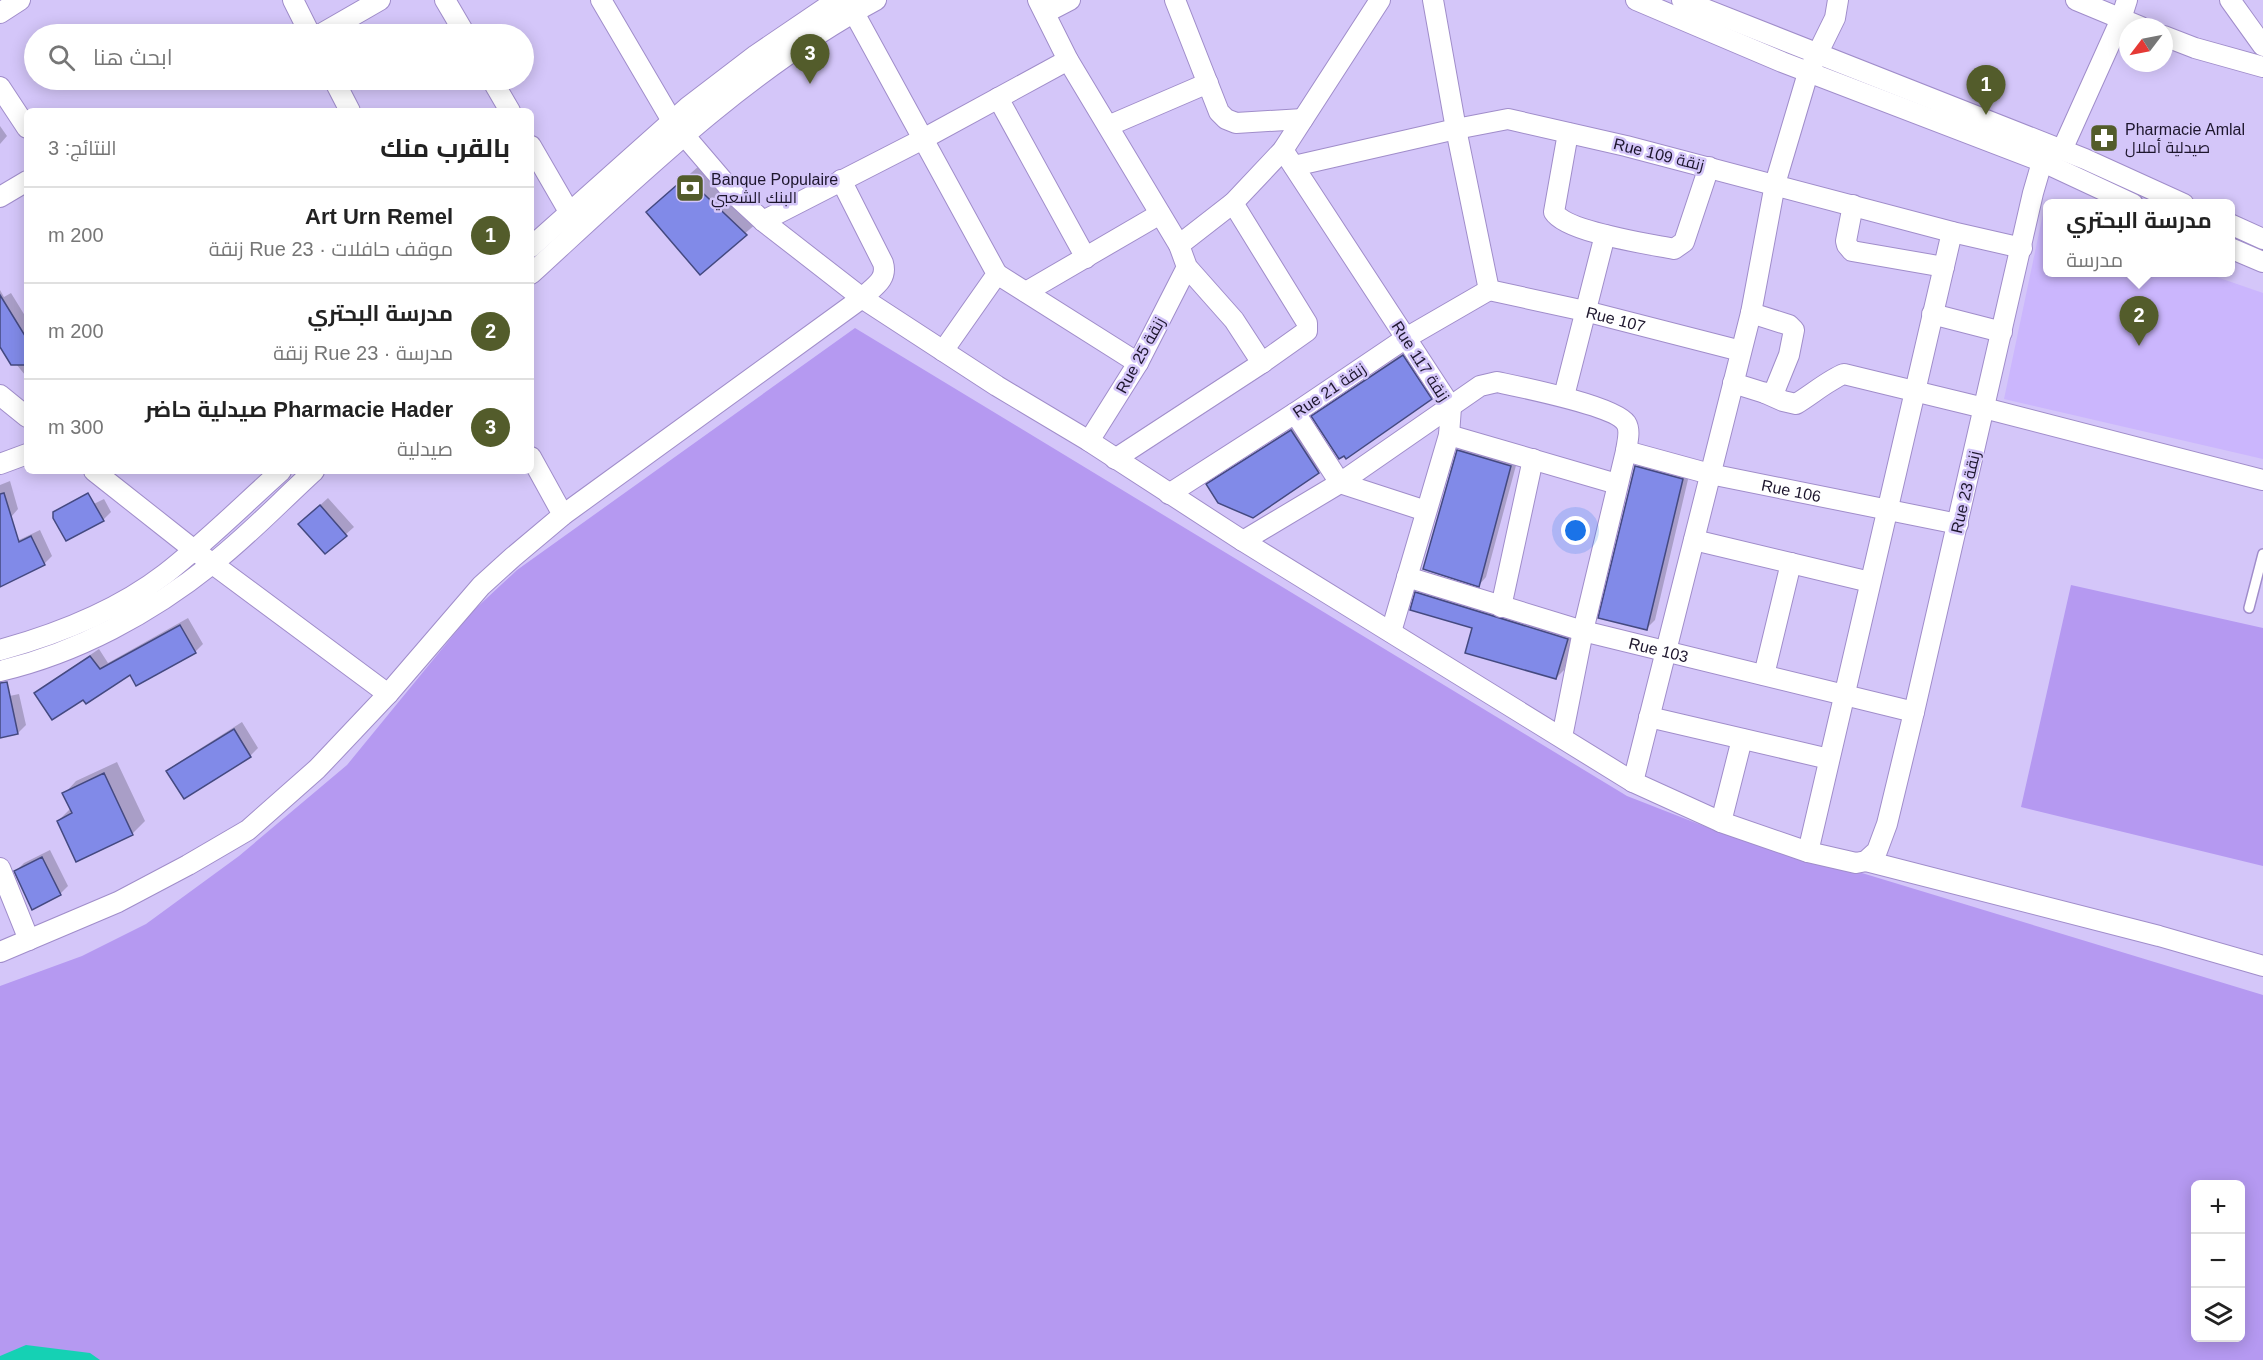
<!DOCTYPE html>
<html lang="ar">
<head>
<meta charset="utf-8">
<style>
  :root { --surface:#fff; --page:#f6f6f6; --text:#222; --muted:#767676; --line:#e0e0e0; --accent:#535c2b }
  body { margin:0; font-family:Helvetica,Cairo,sans-serif; background:var(--page); color:var(--text); direction:rtl }
  .controls { position:absolute; right:18px; bottom:18px; display:grid; overflow:hidden; border-radius:9px; box-shadow:0 3px 15px #0003 }
  .controls button { width:54px; height:54px; display:grid; place-items:center; padding:0; border:0; border-bottom:2px solid var(--line); background:var(--surface); color:var(--text); font:30px sans-serif }
  .compass { position:absolute; left:2119px; top:18px; width:54px; height:54px; border-radius:50%; background:var(--surface); box-shadow:0 3px 15px #0003; rotate:238deg }
  .you { position:absolute; left:1576px; top:531px; width:21px; height:21px; margin:-15px; border:4px solid #fff; border-radius:50%; background:#1a73e8; box-shadow:0 0 0 9px #1a73e833 }
  .badge { display:grid; place-items:center; width:39px; height:39px; border-radius:50%; background:var(--accent); color:#fff; font-size:20px; font-weight:700 }
  .pin { position:absolute; translate:-50% -50px; filter:drop-shadow(0 2px 3px #0008) }
  .pin::after { content:''; position:absolute; top:32px; width:21px; height:18px; background:inherit; clip-path:polygon(0 0,100% 0,50% 100%) }
  .popup { position:absolute; left:2043px; top:199px; width:192px; height:78px; box-sizing:border-box; display:grid; place-content:center; border-radius:9px; background:var(--surface); filter:drop-shadow(0 2px 4px #0005); font-size:20px; white-space:nowrap; color:var(--muted) }
  .popup b { font-size:22px; color:var(--text) }
  .popup::after { content:''; position:absolute; left:50%; top:100%; margin-left:-12px; border:12px solid transparent; border-top-color:var(--surface) }
  .list { margin:0; padding:0; list-style:none }
  h2 { display:flex; justify-content:space-between; align-items:center; height:78px; margin:0; padding:0 24px; font-size:26px }
  h2 small { font-size:20px; font-weight:400; color:var(--muted) }
  .list li { display:grid; grid-template-columns:39px 1fr auto; gap:18px; align-items:center; box-sizing:border-box; height:96px; padding:0 24px; border-top:2px solid var(--line) }
  .list b { display:block; font-size:22px; white-space:nowrap }
  .list p { margin:0; font-size:20px; white-space:nowrap; color:var(--muted) }
  .list em { font-size:20px; font-style:normal; color:var(--muted) }
  .icon { flex:none; width:33px; height:33px; fill:none; stroke:currentColor; stroke-width:2; stroke-linecap:round; stroke-linejoin:round }
  .map { position:relative; flex:none; width:2263px; height:1360px; overflow:hidden; direction:ltr }
  .search { position:absolute; background:var(--surface); box-shadow:0 3px 15px #0003; left:24px; top:24px; width:510px; height:66px; display:flex; align-items:center; gap:15px; box-sizing:border-box; padding:0 21px; border-radius:33px; color:var(--muted); font-size:22px }
  .panel { position:absolute; background:var(--surface); box-shadow:0 3px 15px #0003; left:24px; top:108px; width:510px; height:366px; border-radius:9px; direction:rtl }
  .map>svg:first-child { display:block }
  .built { fill:#cbb6fd }
  .green { fill:#b599f1; fill-rule:evenodd }
  .water { fill:#15d1b4 }
  .shadow { fill:#0003 }
  .building { fill:#818ae8; stroke:#444980; stroke-width:1.5 }
  .lines { fill:none; stroke-linecap:round; stroke-linejoin:round }
  .lane-casing { stroke:#a08dca; stroke-width:12 }
  .street-casing { stroke:#a08dca; stroke-width:22 }
  .lane { stroke:#fff; stroke-width:9 }
  .street { stroke:#fff; stroke-width:20 }
  .labels { text-anchor:middle; stroke-width:5; stroke-linejoin:round; paint-order:stroke }
  .poi-label { font-size:16px; fill:#1d162d; stroke:#d4c6f9; text-anchor:start }
  .street-label { font-size:16px; fill:#1d162d; stroke:#d4c6f9 }
</style>
</head>
<body>
<div class="map">
<svg width="2263" height="1360" viewBox="0 0 2263 1360">
  <rect width="100%" height="100%" fill="#d4c6f9"/>
  <path class="built" d="M2043 214 2047 216 2048 272 2205 273 2263 293V459L2004 399Z"/>
  <path class="green" d="M855 328 1627 796 1714 830 1734 834 2263 995V1360H0V986L82 956 146 924 239 856 347 765 473 611 517 570ZM2196 1184H2240V1338H2196Z
    M2071 585 2263 628V866L2021 807Z"/>
  <path class="water" d="M26 1345 90 1353 100 1360H0V1356Z"/>
  <path class="shadow" d="M0 126 7 136 0 144Z
    M699 166 758 222 700 273 660 200Z
    M0 290 4 297 11 293 27 319V373L25 375 0 344Z
    M1411 348 1439 390 1431 398 1313 417 1321 409Z
    M1300 423 1326 464 1318 472 1253 517 1208 484 1216 477Z
    M1466 443 1518 458 1486 577 1479 585 1458 451Z
    M1644 459 1690 471 1655 620 1647 628 1636 467Z
    M10 481 18 509 11 517 0 520V485Z
    M328 498 354 527 326 552 308 516Z
    M104 499 111 512 103 520 67 517Z
    M40 530 52 556 44 564 0 586V549Z
    M1425 585 1575 631 1564 670 1556 678 1417 593Z
    M188 618 203 644 195 652 131 673 83 698 36 694 44 686 99 649 108 663Z
    M19 694 26 725 18 733 0 736V698Z
    M242 722 258 748 250 756 168 771 176 764Z
    M117 762 145 821 133 833 77 860 58 821 71 808 64 794 76 781Z
    M50 850 68 886 60 894 16 871 24 863Z"/>
  <path class="building" d="M686 177 747 235 700 275 646 212Z
    M0 295 27 339V365H11L0 347Z
    M1403 355 1432 399 1346 459 1344 456 1339 459 1311 416Z
    M1291 430 1319 473 1253 518 1218 503 1206 484Z
    M1457 450 1511 466 1479 587 1423 569Z
    M1635 466 1683 479 1647 630 1598 618Z
    M4 493 19 542 31 536 45 565 0 587V494Z
    M88 493 104 521 66 541 53 518V512Z
    M320 505 347 536 325 554 298 524Z
    M1415 592 1568 639 1556 679 1465 653 1472 628 1410 610Z
    M180 625 196 653 136 686 130 675 86 704 83 700 52 720 34 693 90 656 100 669Z
    M7 682 18 734 0 738V683Z
    M234 729 251 757 184 799 166 771Z
    M104 773 133 835 76 862 57 821 72 813 62 793Z
    M42 857 61 895 32 910 14 871Z"/>
  <g class="lines">
    <g class="lane-casing">
      <path id="lane" d="M2249 608 2263 554"/>
    </g>
    <g class="street-casing">
      <g id="street">
        <path d="M293 0 310 34"/>
        <path d="M445 0 465 34"/>
        <path d="M601 0 672 121 737 197 763 221 862 298 997 386 1089 441 1243 541 1633 782 1721 822 1808 852 1856 863 1866 861 1877 851 1887 824 1914 712 2033 193 2047 145"/>
        <path d="M847 0 997 274 943 351"/>
        <path d="M1038 0 1068 60 1179 245 1187 267 1234 320 1262 363"/>
        <path d="M1175 0 1219 112 1226 119 1236 123 1303 119"/>
        <path d="M1433 0 1456 129 1489 290"/>
        <path d="M1636 0 1782 62 2043 162 2133 204"/>
        <path d="M1682 0 2085 159 2184 204"/>
        <path d="M2076 0 2141 27"/>
        <path d="M2230 0 2263 46"/>
        <path d="M0 13 20 0"/>
        <path d="M1045 13 1070 0"/>
        <path d="M321 34 380 0"/>
        <path d="M2164 36 2195 48 2263 67"/>
        <path d="M334 80 350 111"/>
        <path d="M492 80 510 111"/>
        <path d="M0 87 27 128"/>
        <path d="M998 98 1086 258"/>
        <path d="M1108 126 1208 83"/>
        <path d="M1568 133 1554 212C1566 232 1649 244 1674 249L1684 242 1709 167"/>
        <path d="M531 146 575 222"/>
        <path d="M1283 150 1451 407 1449 435 1391 632"/>
        <path d="M2062 150 2121 19 2127 0"/>
        <path d="M1294 166 1456 129 1508 119 1626 146 1952 232 2022 248"/>
        <path d="M0 197 27 181"/>
        <path d="M1853 205 1846 241 1847 245 1852 251 1944 267"/>
        <path d="M763 221 923 139 1068 60"/>
        <path d="M2230 224 2263 239"/>
        <path d="M1179 245 1233 203 1283 150 1380 0"/>
        <path d="M531 247 688 107 756 55 837 0"/>
        <path d="M2230 248 2263 262"/>
        <path d="M531 274C639 175 746 70 876 0"/>
        <path d="M997 274 1138 363"/>
        <path id="s1" d="M1489 290 1585 311 1741 351"/>
        <path d="M1026 292 1160 214"/>
        <path d="M1932 314 2002 332"/>
        <path d="M1733 383 1765 393 1774 392 1789 355 1794 330 1789 325 1751 313"/>
        <path d="M1765 393 1783 401 1796 404C1811 395 1830 379 1844 374L1984 408 2263 480"/>
        <path d="M0 395 27 417"/>
        <path d="M1564 396 1605 235"/>
        <path d="M1295 413 1340 483 1426 511"/>
        <path d="M1449 435 1617 484"/>
        <path d="M1089 441 1138 363 1187 267"/>
        <path id="s2" d="M1626 451 1710 474 1958 524"/>
        <path d="M531 457 563 515"/>
        <path d="M1115 459 1262 363 1307 331V323L1233 203"/>
        <path d="M0 464 27 454"/>
        <path d="M94 471 194 550 388 694"/>
        <path d="M1169 494 1295 413 1406 338 1489 290"/>
        <path d="M1694 540 1870 582"/>
        <path d="M1243 541 1340 483 1480 386 1497 382C1520 387 1615 406 1626 423 1631 431 1627 443 1626 451L1583 631 1562 737"/>
        <path id="s3" d="M1407 577 1583 631 1914 712"/>
        <path d="M1501 607 1533 459"/>
        <path d="M0 650C58 634 117 611 165 574 206 542 243 505 281 471"/>
        <path d="M0 671C77 653 151 613 212 564 248 536 280 502 314 471"/>
        <path d="M1764 675 1791 563"/>
        <path d="M1649 717 1829 759"/>
        <path d="M1633 782 1751 313 1775 184 1808 73 1835 18 1838 0"/>
        <path d="M1721 822 1742 739"/>
        <path d="M1808 852 1952 232"/>
        <path d="M1866 861 2159 936 2263 966"/>
        <path d="M0 868 29 940"/>
        <path d="M0 952 118 902 188 865 248 830 317 769 388 694 481 586 513 557 563 515 862 298C873 287 888 280 883 263L841 180"/>
      </g>
    </g>
    <use href="#lane" class="lane"/>
    <use href="#street" class="street"/>
  </g>
  <defs>
    <g id="pharmacy-square" transform="scale(1.5)"><rect x="-9" y="-9" width="18" height="18" rx="4" fill="#535c2b" stroke="#d4c6f9"/><path d="M-2-6h4v4h4v4h-4v4h-4v-4h-4v-4h4Z" fill="#fff"/></g>
    <g id="bank-square" transform="scale(1.5)"><rect x="-9" y="-9" width="18" height="18" rx="4" fill="#535c2b" stroke="#d4c6f9"/><path d="M-6-4H6V4H-6ZM0-2.3a2.3 2.3 0 1 0 0 4.6a2.3 2.3 0 1 0 0-4.6Z" fill="#fff"/></g>
  </defs>
  <g fill-rule="evenodd">
    <use href="#pharmacy-square" x="2104" y="138"/>
    <use href="#bank-square" x="690" y="188"/>
  </g>
  <g class="labels">
    <g class="poi-label">
      <text x="2125" y="135">Pharmacie Amlal<tspan x="2125" dy="18">صيدلية أملال</tspan></text>
      <text x="711" y="185">Banque Populaire<tspan x="711" dy="18">البنك الشعبي</tspan></text>
    </g>
    <g class="street-label">
      <text transform="translate(1659 154) rotate(14)" y="6">Rue 109 زنقة</text>
      <text dy="6" stroke="none"><textPath href="#s1" startOffset="130">Rue 107</textPath></text>
      <text transform="translate(1140 355) rotate(-61)" y="6">Rue 25 زنقة</text>
      <text transform="translate(1421 361) rotate(57)" y="6">Rue 117 زنقة</text>
      <text transform="translate(1329 390) rotate(-34)" y="6">Rue 21 زنقة</text>
      <text dy="6" stroke="none"><textPath href="#s2" startOffset="170">Rue 106</textPath></text>
      <text transform="translate(1965 492) rotate(-77)" y="6">Rue 23 زنقة</text>
      <text dy="6" stroke="none"><textPath href="#s3" startOffset="262">Rue 103</textPath></text>
    </g>
  </g>
</svg>
<div class="controls">
<button>+</button>
<button>−</button>
<button><svg class="icon" aria-label="layers" viewBox="0 0 24 24"><path d="M12 4l9 5-9 5-9-5zM3 14l9 5 9-5"/></svg></button>
</div>
<svg class="compass" viewBox="-18 -18 36 36"><path d="M0-13l5 13h-10z" fill="#e53935"/><path d="M0 13l5-13h-10z" fill="#767676"/></svg>
<div class="you"></div>
<div class="pin badge" style="left:1986px;top:115px">1</div>
<div class="pin badge" style="left:2139px;top:346px">2</div>
<div class="popup"><b>مدرسة البحتري</b>مدرسة</div>
<div class="pin badge" style="left:810px;top:84px">3</div>
<div class="search"><svg class="icon" aria-label="search" viewBox="0 0 24 24"><circle cx="10" cy="10" r="6"/><path d="M15 15l6 6"/></svg>ابحث هنا</div>
<section class="panel">
<h2>بالقرب منك<small>النتائج: 3</small></h2>
<ul class="list">
<li><span class="badge">1</span><div><b>Art Urn Remel</b><p>موقف حافلات · Rue 23 زنقة</p></div><em>200 m</em></li>
<li><span class="badge">2</span><div><b>مدرسة البحتري</b><p>مدرسة · Rue 23 زنقة</p></div><em>200 m</em></li>
<li><span class="badge">3</span><div><b>Pharmacie Hader صيدلية حاضر</b><p>صيدلية</p></div><em>300 m</em></li>
</ul>
</section>
</div>
</body>
</html>
